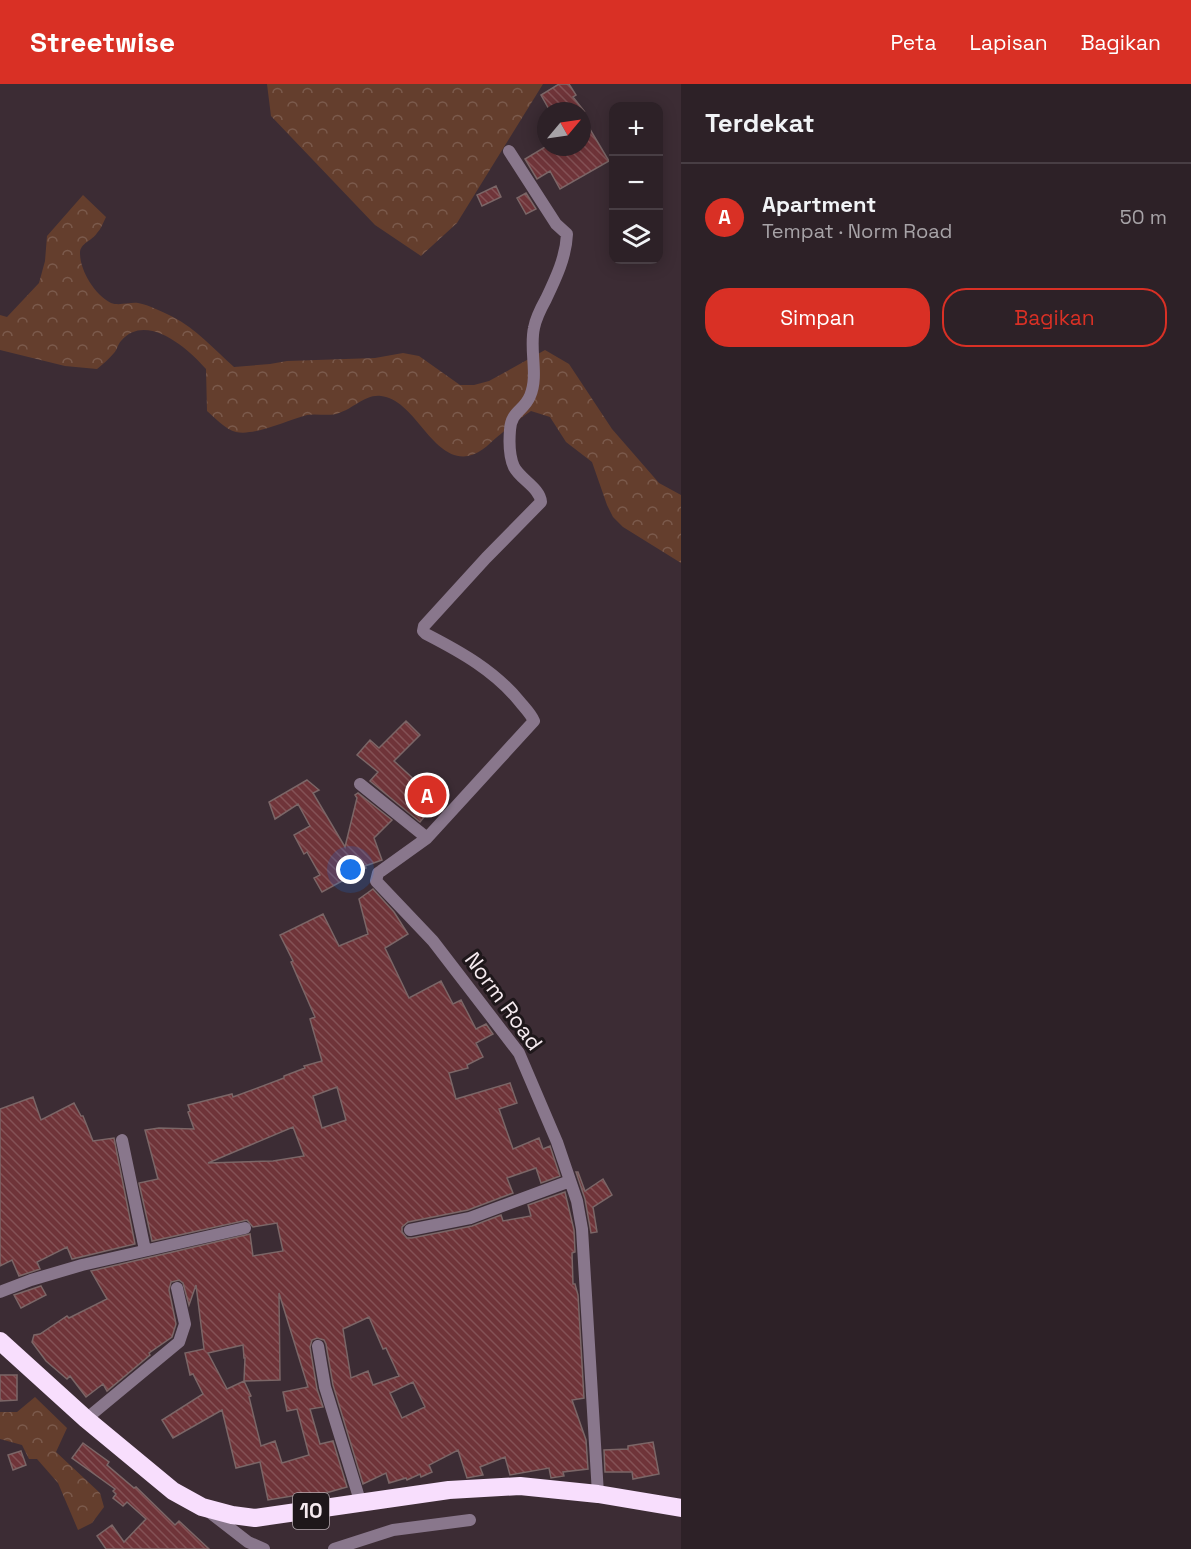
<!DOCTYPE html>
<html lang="id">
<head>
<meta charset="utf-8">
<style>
  :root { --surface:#2d2127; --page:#35292f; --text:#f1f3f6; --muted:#a7a3a7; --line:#483e44; --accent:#d93025 }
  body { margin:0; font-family:"Space Grotesk",sans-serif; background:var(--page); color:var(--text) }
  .controls { position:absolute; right:18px; top:18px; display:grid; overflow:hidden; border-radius:12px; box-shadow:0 3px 15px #0003 }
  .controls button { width:54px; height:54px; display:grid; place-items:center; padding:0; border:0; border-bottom:2px solid var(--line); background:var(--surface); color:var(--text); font:30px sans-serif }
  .compass { position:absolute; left:537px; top:18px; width:54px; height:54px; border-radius:50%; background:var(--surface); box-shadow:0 3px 15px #0003; rotate:61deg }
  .you { position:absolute; left:351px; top:786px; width:21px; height:21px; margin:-15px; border:4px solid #fff; border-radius:50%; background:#1a73e8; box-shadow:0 0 0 9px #1a73e833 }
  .badge { display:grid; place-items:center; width:39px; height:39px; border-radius:50%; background:var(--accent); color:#fff; font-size:20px; font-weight:700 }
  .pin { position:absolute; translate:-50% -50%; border:3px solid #fff; box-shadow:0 2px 6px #0006 }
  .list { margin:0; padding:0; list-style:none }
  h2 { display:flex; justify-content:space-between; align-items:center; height:78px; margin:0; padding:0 24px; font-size:26px }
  h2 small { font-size:20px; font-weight:400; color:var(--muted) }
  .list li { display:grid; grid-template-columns:39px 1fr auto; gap:18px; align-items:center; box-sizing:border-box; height:108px; padding:0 24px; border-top:2px solid var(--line) }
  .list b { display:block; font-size:22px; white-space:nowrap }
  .list p { margin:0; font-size:20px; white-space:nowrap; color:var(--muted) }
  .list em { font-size:20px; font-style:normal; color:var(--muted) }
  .actions { display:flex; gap:12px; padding:18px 24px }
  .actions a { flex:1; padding:14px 0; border:2px solid var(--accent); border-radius:24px; text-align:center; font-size:21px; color:var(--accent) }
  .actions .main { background:var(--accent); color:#fff }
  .icon { flex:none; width:33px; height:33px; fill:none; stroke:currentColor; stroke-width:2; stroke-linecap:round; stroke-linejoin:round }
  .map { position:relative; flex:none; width:681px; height:1465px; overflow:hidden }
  header { display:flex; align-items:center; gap:36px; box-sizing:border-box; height:84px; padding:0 30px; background:var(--accent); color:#fff }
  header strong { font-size:28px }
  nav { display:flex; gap:33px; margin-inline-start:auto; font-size:21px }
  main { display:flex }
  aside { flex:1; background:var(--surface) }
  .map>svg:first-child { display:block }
  .forest { fill:url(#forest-crowns) }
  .building { fill:url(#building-back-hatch); stroke:#7b6667; stroke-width:1.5; fill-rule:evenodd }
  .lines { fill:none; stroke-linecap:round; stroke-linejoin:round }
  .street { stroke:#89778c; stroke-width:12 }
  .highway { stroke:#f8defd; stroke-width:18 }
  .labels { text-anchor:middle; stroke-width:6; stroke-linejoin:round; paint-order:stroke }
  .shield { fill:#1e171a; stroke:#b5abb0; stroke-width:1.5 }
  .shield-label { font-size:21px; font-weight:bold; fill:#f6ebf0 }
  .street-label { font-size:22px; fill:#f6ebf0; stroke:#1e171a }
</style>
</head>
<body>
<header>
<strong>Streetwise</strong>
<nav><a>Peta</a><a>Lapisan</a><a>Bagikan</a></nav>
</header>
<main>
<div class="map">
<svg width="681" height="1465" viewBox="0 0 681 1465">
  <defs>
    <pattern id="forest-crowns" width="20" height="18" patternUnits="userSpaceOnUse" patternTransform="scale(1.5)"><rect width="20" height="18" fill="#643e2d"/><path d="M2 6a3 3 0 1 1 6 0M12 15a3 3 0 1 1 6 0" fill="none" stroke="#7b5a4c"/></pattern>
    <pattern id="building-back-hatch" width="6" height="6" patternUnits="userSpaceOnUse" patternTransform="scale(1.5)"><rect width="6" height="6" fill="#6f3439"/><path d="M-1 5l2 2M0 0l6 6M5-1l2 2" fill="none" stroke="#845256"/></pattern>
  </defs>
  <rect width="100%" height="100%" fill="#3c2c34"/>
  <path class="forest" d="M267 0H543L457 139 421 172 375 141 271 32Z
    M83 111 106 133C103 139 101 145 97 149 92 157 80 159 80 169 80 187 95 211 111 219 119 222 130 218 138 219 149 221 163 228 173 233 196 245 214 265 234 283L270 280 287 277 375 274 403 269 419 272 460 301H474L489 297 545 266 569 280 612 345 659 399 681 411V479L623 443 613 433 607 421 592 378 566 358 550 333 531 327C521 334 511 341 502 349 491 357 483 369 468 372 432 378 415 315 381 312 365 310 353 325 339 329 329 333 317 329 307 331 287 336 256 352 236 348 226 346 214 333 207 327L206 285C189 265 146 227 121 257 118 260 117 266 114 269 109 275 103 280 97 285L65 282 0 266V231L7 233 39 199 45 177 47 152Z
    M35 1313 67 1344 56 1368 100 1409 104 1423 92 1439 78 1446 58 1399 37 1375H29L22 1361 0 1355V1328H17Z"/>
  <path class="building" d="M559 0H569L576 11 573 13 584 27H550L541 11Z
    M582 32 609 77 560 105 550 87 537 95 525 75 545 63H582Z
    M496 102 501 113 482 122 477 111Z
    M526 109 536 125 526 130 517 114Z
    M406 637 420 651 394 677 418 699 419 698 439 715 420 738 370 697 378 688 357 671 370 656 379 664Z
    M307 696 319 706 313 709 345 763 357 714 355 711 358 709 392 736 374 754 382 776 365 782 366 784 322 808 314 794 320 791 307 768 304 770 294 751 310 742 298 720 275 735 269 718Z
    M373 805 394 828 408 850 385 864 409 914 441 897 453 920 461 916 476 945 486 940 493 950 476 959 483 973 467 981 468 984 449 989 456 1015 510 999 517 1019 499 1025 513 1065 539 1054 543 1065 550 1062 560 1092 541 1099 536 1084 507 1094 513 1109 468 1126 408 1138 402 1143V1148L407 1154H412L472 1142 501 1131 503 1137 531 1132 528 1121 565 1108 574 1146 575 1168 572 1169 573 1200H575L578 1211 584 1314 572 1316 586 1356 588 1385 563 1388 564 1392 551 1394 549 1384 510 1391 505 1373 480 1383 483 1391 467 1394 458 1366 429 1381 432 1388 421 1393 420 1390 407 1396 406 1394 389 1399 386 1389 363 1400 333 1301 326 1260 324 1256 317 1254 312 1256 310 1263 317 1305 323 1323 310 1325 320 1360 333 1357 347 1403 301 1416 298 1411 268 1416 260 1378 236 1384 222 1326 173 1354 162 1336 203 1310 193 1290 190 1291 185 1269 204 1265 196 1201 189 1221 183 1199 179 1196 171 1198 169 1206 176 1240 172 1253 149 1269 150 1271 107 1307 103 1300 86 1313 70 1292 67 1295 46 1277 32 1258 34 1251 40 1250 67 1232 69 1234 107 1215 91 1187 250 1150 253 1172 283 1167 277 1139 253 1143 247 1136 152 1157 139 1099 158 1095 145 1046 159 1044 194 1045 188 1028 190 1027 188 1021 232 1010 233 1013 284 994V992L305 984 304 982 322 977 310 935 315 933 291 878 293 877 280 851 323 830 339 862 368 850 359 815ZM337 1003 346 1036 322 1044 313 1012ZM293 1043 304 1072 273 1077 208 1079ZM279 1209 308 1303 283 1308 287 1327 297 1325 309 1371 282 1379 275 1357 261 1362 249 1313 251 1312 244 1297 227 1305 208 1269 243 1261 244 1274H245L244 1297 280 1296ZM369 1233 383 1265 386 1264 399 1292 373 1301 368 1287 351 1294 343 1245ZM413 1298 425 1323 402 1334 390 1309Z
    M33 1013 41 1036 74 1019 81 1032H83L93 1057 114 1054 135 1160 72 1175 67 1163 37 1178 40 1185 19 1192 12 1176 0 1182V1025Z
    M576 1088H578L585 1107 603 1095 612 1111 593 1123 597 1148 591 1149 585 1115Z
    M41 1202 46 1211 21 1224 14 1211Z
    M0 1291H17V1316L0 1317Z
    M653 1358 659 1390 633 1395 632 1388H605L604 1366 628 1365V1362Z
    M83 1359 109 1378 107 1381 134 1404 136 1403 175 1441 179 1437 209 1465H106L97 1452 112 1441 124 1458 146 1435 127 1418 123 1422 113 1414 116 1410 113 1407 115 1405 72 1374Z
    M21 1367 26 1381 13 1386 8 1371Z"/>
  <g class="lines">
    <path class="street" d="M509 67 556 140 567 150C566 173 556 194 546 215 541 224 536 233 534 244 529 266 539 291 530 312 524 327 511 327 510 346 509 358 509 372 514 383 520 395 540 404 541 418L486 474 424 542 423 547 426 550C461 568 495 587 520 618 525 624 531 630 534 637L427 754 381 787 378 789 376 797 433 857 519 969 557 1058 577 1117 582 1145 598 1410
      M360 700 427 754
      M122 1056 145 1166
      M410 1146 470 1134 570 1097
      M0 1208 31 1196 82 1181 245 1144
      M318 1262 325 1303 361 1420
      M86 1335 179 1258 185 1240 177 1204
      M208 1427 248 1458 264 1465
      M334 1465 393 1446 470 1436"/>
    <path class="highway" d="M0 1257 86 1335 173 1407 202 1423 232 1431 255 1434 449 1406 520 1402 598 1410 681 1424"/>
  </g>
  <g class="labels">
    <rect class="shield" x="293" y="1409" width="36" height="36" rx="4.5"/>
    <g class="shield-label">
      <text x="311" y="1434">10</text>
    </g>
    <g class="street-label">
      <text transform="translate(504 917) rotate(54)" y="8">Norm Road</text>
    </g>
  </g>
</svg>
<div class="controls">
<button>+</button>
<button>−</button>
<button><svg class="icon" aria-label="layers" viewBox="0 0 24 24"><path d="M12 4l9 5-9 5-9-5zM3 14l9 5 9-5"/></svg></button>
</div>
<svg class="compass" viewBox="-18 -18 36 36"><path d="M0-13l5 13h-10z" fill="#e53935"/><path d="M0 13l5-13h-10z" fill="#a7a3a7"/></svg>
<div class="you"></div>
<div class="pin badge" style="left:427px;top:711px">A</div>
</div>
<aside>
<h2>Terdekat<small></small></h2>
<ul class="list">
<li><span class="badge">A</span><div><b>Apartment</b><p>Tempat · Norm Road</p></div><em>50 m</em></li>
</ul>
<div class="actions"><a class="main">Simpan</a><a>Bagikan</a></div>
</aside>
</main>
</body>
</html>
